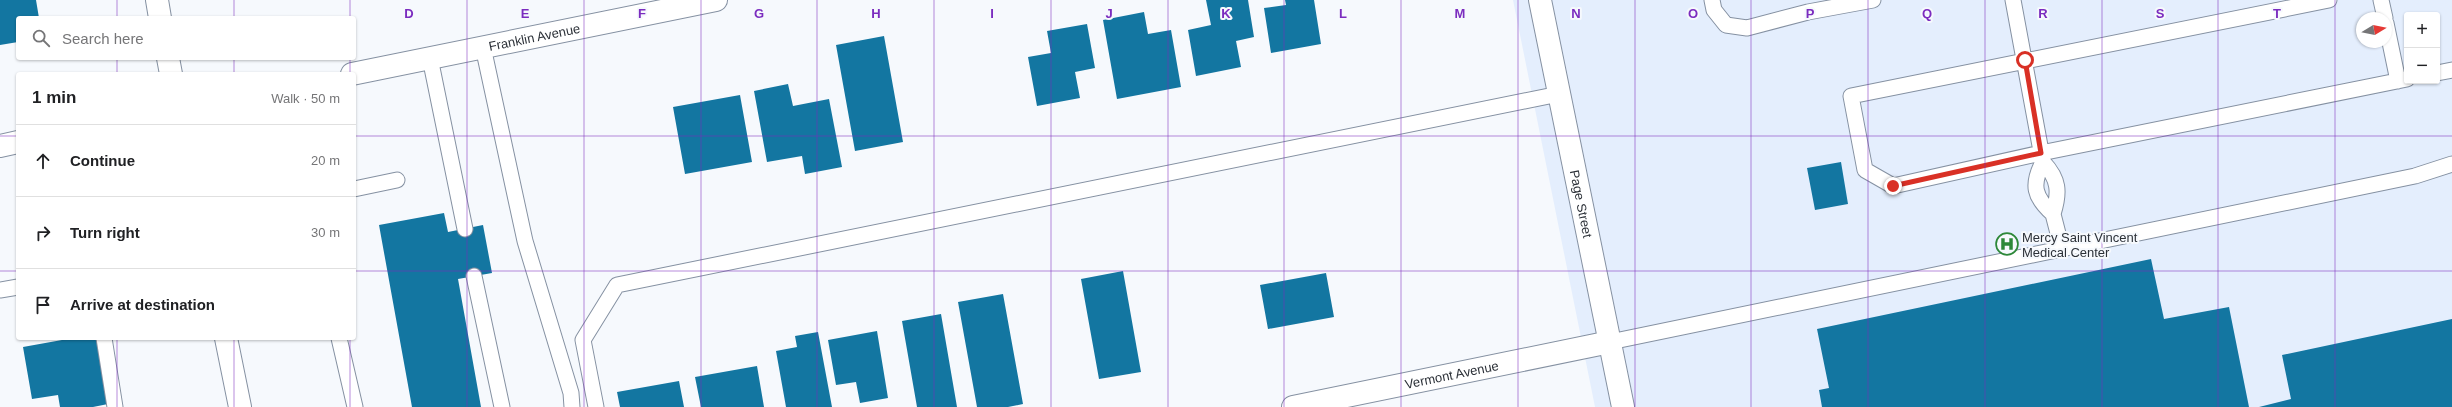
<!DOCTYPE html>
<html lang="en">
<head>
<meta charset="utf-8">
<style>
  :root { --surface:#fff; --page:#f6f6f6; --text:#202124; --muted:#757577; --line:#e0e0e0 }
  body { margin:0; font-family:Helvetica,sans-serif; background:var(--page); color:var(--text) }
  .controls { position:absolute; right:12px; top:12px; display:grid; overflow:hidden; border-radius:4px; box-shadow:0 1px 3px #0004 }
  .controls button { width:36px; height:36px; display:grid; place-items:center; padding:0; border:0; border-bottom:1px solid var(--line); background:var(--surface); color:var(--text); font:20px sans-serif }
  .compass { position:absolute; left:2356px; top:12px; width:36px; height:36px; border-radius:50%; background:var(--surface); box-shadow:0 1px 3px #0004; rotate:80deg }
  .stop { position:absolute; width:12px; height:12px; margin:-9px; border:3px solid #d93025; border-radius:50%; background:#fff }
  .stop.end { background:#d93025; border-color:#fff; box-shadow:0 1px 4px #0008 }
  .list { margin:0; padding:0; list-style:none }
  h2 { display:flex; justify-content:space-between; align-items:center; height:52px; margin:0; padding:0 16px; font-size:17px }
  h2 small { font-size:13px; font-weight:400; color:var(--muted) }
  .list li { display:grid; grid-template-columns:26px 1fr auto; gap:12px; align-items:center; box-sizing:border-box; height:72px; padding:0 16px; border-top:1px solid var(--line) }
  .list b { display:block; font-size:15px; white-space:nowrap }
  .list em { font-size:13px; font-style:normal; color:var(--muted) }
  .icon { flex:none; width:22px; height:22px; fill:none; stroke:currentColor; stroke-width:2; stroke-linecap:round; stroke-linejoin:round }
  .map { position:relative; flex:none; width:2452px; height:407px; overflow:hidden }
  .search { position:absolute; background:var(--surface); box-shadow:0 1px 3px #0004; left:16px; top:16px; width:340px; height:44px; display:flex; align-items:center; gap:10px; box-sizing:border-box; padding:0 14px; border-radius:4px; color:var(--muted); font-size:15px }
  .panel { position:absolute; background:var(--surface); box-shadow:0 1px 3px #0004; left:16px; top:72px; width:340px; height:268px; border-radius:4px }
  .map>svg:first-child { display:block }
  .built { fill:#e4eefd; fill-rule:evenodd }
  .building { fill:#1376a1 }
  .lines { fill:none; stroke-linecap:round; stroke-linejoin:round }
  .service-casing { stroke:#8591a2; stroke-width:17 }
  .minor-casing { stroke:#8591a2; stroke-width:24 }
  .tertiary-casing { stroke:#8591a2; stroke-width:24 }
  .service { stroke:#fff; stroke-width:15 }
  .minor { stroke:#fff; stroke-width:22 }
  .tertiary { stroke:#fff; stroke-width:22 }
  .route { stroke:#d93025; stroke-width:5 }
  .grid { fill:none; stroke:#7b2cbf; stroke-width:1; stroke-opacity:0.55 }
  .labels { text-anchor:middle; stroke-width:4; stroke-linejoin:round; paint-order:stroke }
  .street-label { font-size:13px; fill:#2c3138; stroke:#f6f9fd }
  .poi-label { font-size:13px; fill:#2c3138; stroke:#f6f9fd; text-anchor:start }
  .grid-label { font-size:13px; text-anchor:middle; font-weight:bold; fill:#7b2cbf; stroke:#f6f9fd; stroke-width:4; stroke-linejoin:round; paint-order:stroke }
</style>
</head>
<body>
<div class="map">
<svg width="2452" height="407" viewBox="0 0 2452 407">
  <rect width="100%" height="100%" fill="#f6f9fd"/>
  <path class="built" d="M1513 0H2452V407H1595ZM2407 15H2437V81H2407ZM2362 18H2386V42H2362Z"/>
  <path class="building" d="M0 0H36L39 18H18V42L0 45Z
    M1206 0H1248L1254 37 1236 41 1241 67 1196 76 1188 30 1211 25Z
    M1285 0H1314L1321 44 1271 53 1264 8 1286 5Z
    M1144 12 1148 34 1171 30 1181 87 1117 99 1103 20Z
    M1087 24 1095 68 1075 72 1080 98 1037 106 1028 57 1051 53 1047 31Z
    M884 36 903 142 855 151 836 45Z
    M788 84 793 106 829 99 842 167 805 174 802 156 767 162 754 91Z
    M740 95 752 162 685 174 673 107Z
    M1841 162 1848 204 1815 210 1807 168Z
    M444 213 448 232 483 225 492 273 458 279 481 407H412L379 225Z
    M2151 259 2164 319 2229 307 2249 407H1822L1819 390 1829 388 1817 329Z
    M1123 271 1141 372 1099 379 1081 279Z
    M1326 273 1334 317 1268 329 1260 285Z
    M1003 294 1023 404 1008 407H977L958 302Z
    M941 314 957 407H917L902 321Z
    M2452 319V407H2259L2291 399 2282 355Z
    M877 331 888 398 860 403 856 382 836 385 828 340Z
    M818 332 832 407H786L776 351 797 347 795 336Z
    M73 338H96L108 404 93 407H60L58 395 32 399 23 347Z
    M757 366 764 407H701L695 377Z
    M679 381 684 407H620L617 392Z"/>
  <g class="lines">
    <g class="service-casing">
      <path id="service" d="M1712 0 1714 10 1726 25 1747 28 1808 12 1873 0
        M2013 0 2043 162C2059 179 2060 192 2053 214 2034 197 2031 185 2043 162
        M2329 0 1851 96 1865 170 1893 186 2041 153 2407 79
        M2381 0 2385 18
        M2386 23 2398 81
        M483 47 525 241 571 393 572 407
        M430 58 465 229
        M2437 73 2452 70
        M354 189 397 180
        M2053 214 2062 249
        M474 276 502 407
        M0 290 18 287
        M104 338 115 407
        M339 338 355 407
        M1610 342 2415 176 2452 164
        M596 407 583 340 617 285 1559 94"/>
    </g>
    <g class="minor-casing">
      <g id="minor">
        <path id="s1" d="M1540 0 1623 407"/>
        <path id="s2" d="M1293 407 1610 342"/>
      </g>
    </g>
    <g class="tertiary-casing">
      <g id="tertiary">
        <path d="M157 0 160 18"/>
        <path d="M168 58 171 74"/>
        <path id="s3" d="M352 74 716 0"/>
        <path d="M0 146 18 142"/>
        <path d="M226 338 240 407"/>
      </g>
    </g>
    <use href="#service" class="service"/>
    <use href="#minor" class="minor"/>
    <use href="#tertiary" class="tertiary"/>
  </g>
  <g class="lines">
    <path class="route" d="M1893 186 2041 153 2025 60"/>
  </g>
  <path class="grid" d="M117 0V18M234 0V18M350 0V18M467 0V407M584 0V407M701 0V407M817 0V407M934 0V407M1051 0V407M1168 0V407M1284 0V407M1401 0V407M1518 0V407M1635 0V407M1751 0V407M1868 0V407M1985 0V407M2102 0V407M2218 0V407M2335 0V407M117 58V74M234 58V74M350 58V74M0 136H18M354 136H2452M0 271H18M354 271H2452M117 338V407M234 338V407M350 338V407"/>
  <defs>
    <g id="hospital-ring" transform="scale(1.15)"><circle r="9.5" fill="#f6f9fd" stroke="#2d8839" stroke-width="1.5"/><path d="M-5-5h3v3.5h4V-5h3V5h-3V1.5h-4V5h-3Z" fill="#2d8839"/></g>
  </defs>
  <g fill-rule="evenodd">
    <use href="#hospital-ring" x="2007" y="244"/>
  </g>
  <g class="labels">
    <g class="street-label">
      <text dy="5" stroke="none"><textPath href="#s3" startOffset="186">Franklin Avenue</textPath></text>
      <text dy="5" stroke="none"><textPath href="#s1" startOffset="208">Page Street</textPath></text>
      <text dy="5" stroke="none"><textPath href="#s2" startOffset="162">Vermont Avenue</textPath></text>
    </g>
    <g class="poi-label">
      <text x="2022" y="242">Mercy Saint Vincent<tspan x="2022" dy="15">Medical Center</tspan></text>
    </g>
  </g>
  <g class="grid-label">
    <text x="409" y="18">D</text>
    <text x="525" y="18">E</text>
    <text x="642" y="18">F</text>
    <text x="759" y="18">G</text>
    <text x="876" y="18">H</text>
    <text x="992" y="18">I</text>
    <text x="1109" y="18">J</text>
    <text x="1226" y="18">K</text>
    <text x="1343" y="18">L</text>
    <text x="1460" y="18">M</text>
    <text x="1576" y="18">N</text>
    <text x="1693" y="18">O</text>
    <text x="1810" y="18">P</text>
    <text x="1927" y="18">Q</text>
    <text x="2043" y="18">R</text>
    <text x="2160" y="18">S</text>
    <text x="2277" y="18">T</text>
  </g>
</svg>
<div class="controls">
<button>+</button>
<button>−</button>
</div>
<svg class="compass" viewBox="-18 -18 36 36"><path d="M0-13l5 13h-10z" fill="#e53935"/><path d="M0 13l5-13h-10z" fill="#757577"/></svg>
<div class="stop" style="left:2025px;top:60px"></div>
<div class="stop end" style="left:1893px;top:186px"></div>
<div class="search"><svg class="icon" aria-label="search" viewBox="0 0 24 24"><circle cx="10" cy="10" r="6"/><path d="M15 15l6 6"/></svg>Search here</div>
<section class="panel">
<h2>1 min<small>Walk · 50 m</small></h2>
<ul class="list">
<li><svg class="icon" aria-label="ahead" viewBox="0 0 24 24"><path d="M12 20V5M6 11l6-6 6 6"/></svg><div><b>Continue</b></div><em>20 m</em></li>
<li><svg class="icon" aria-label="right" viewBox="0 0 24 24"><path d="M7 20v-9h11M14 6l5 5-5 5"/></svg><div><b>Turn right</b></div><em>30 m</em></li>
<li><svg class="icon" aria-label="arrive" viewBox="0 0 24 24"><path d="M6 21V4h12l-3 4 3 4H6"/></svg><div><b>Arrive at destination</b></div></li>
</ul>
</section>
</div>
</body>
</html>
